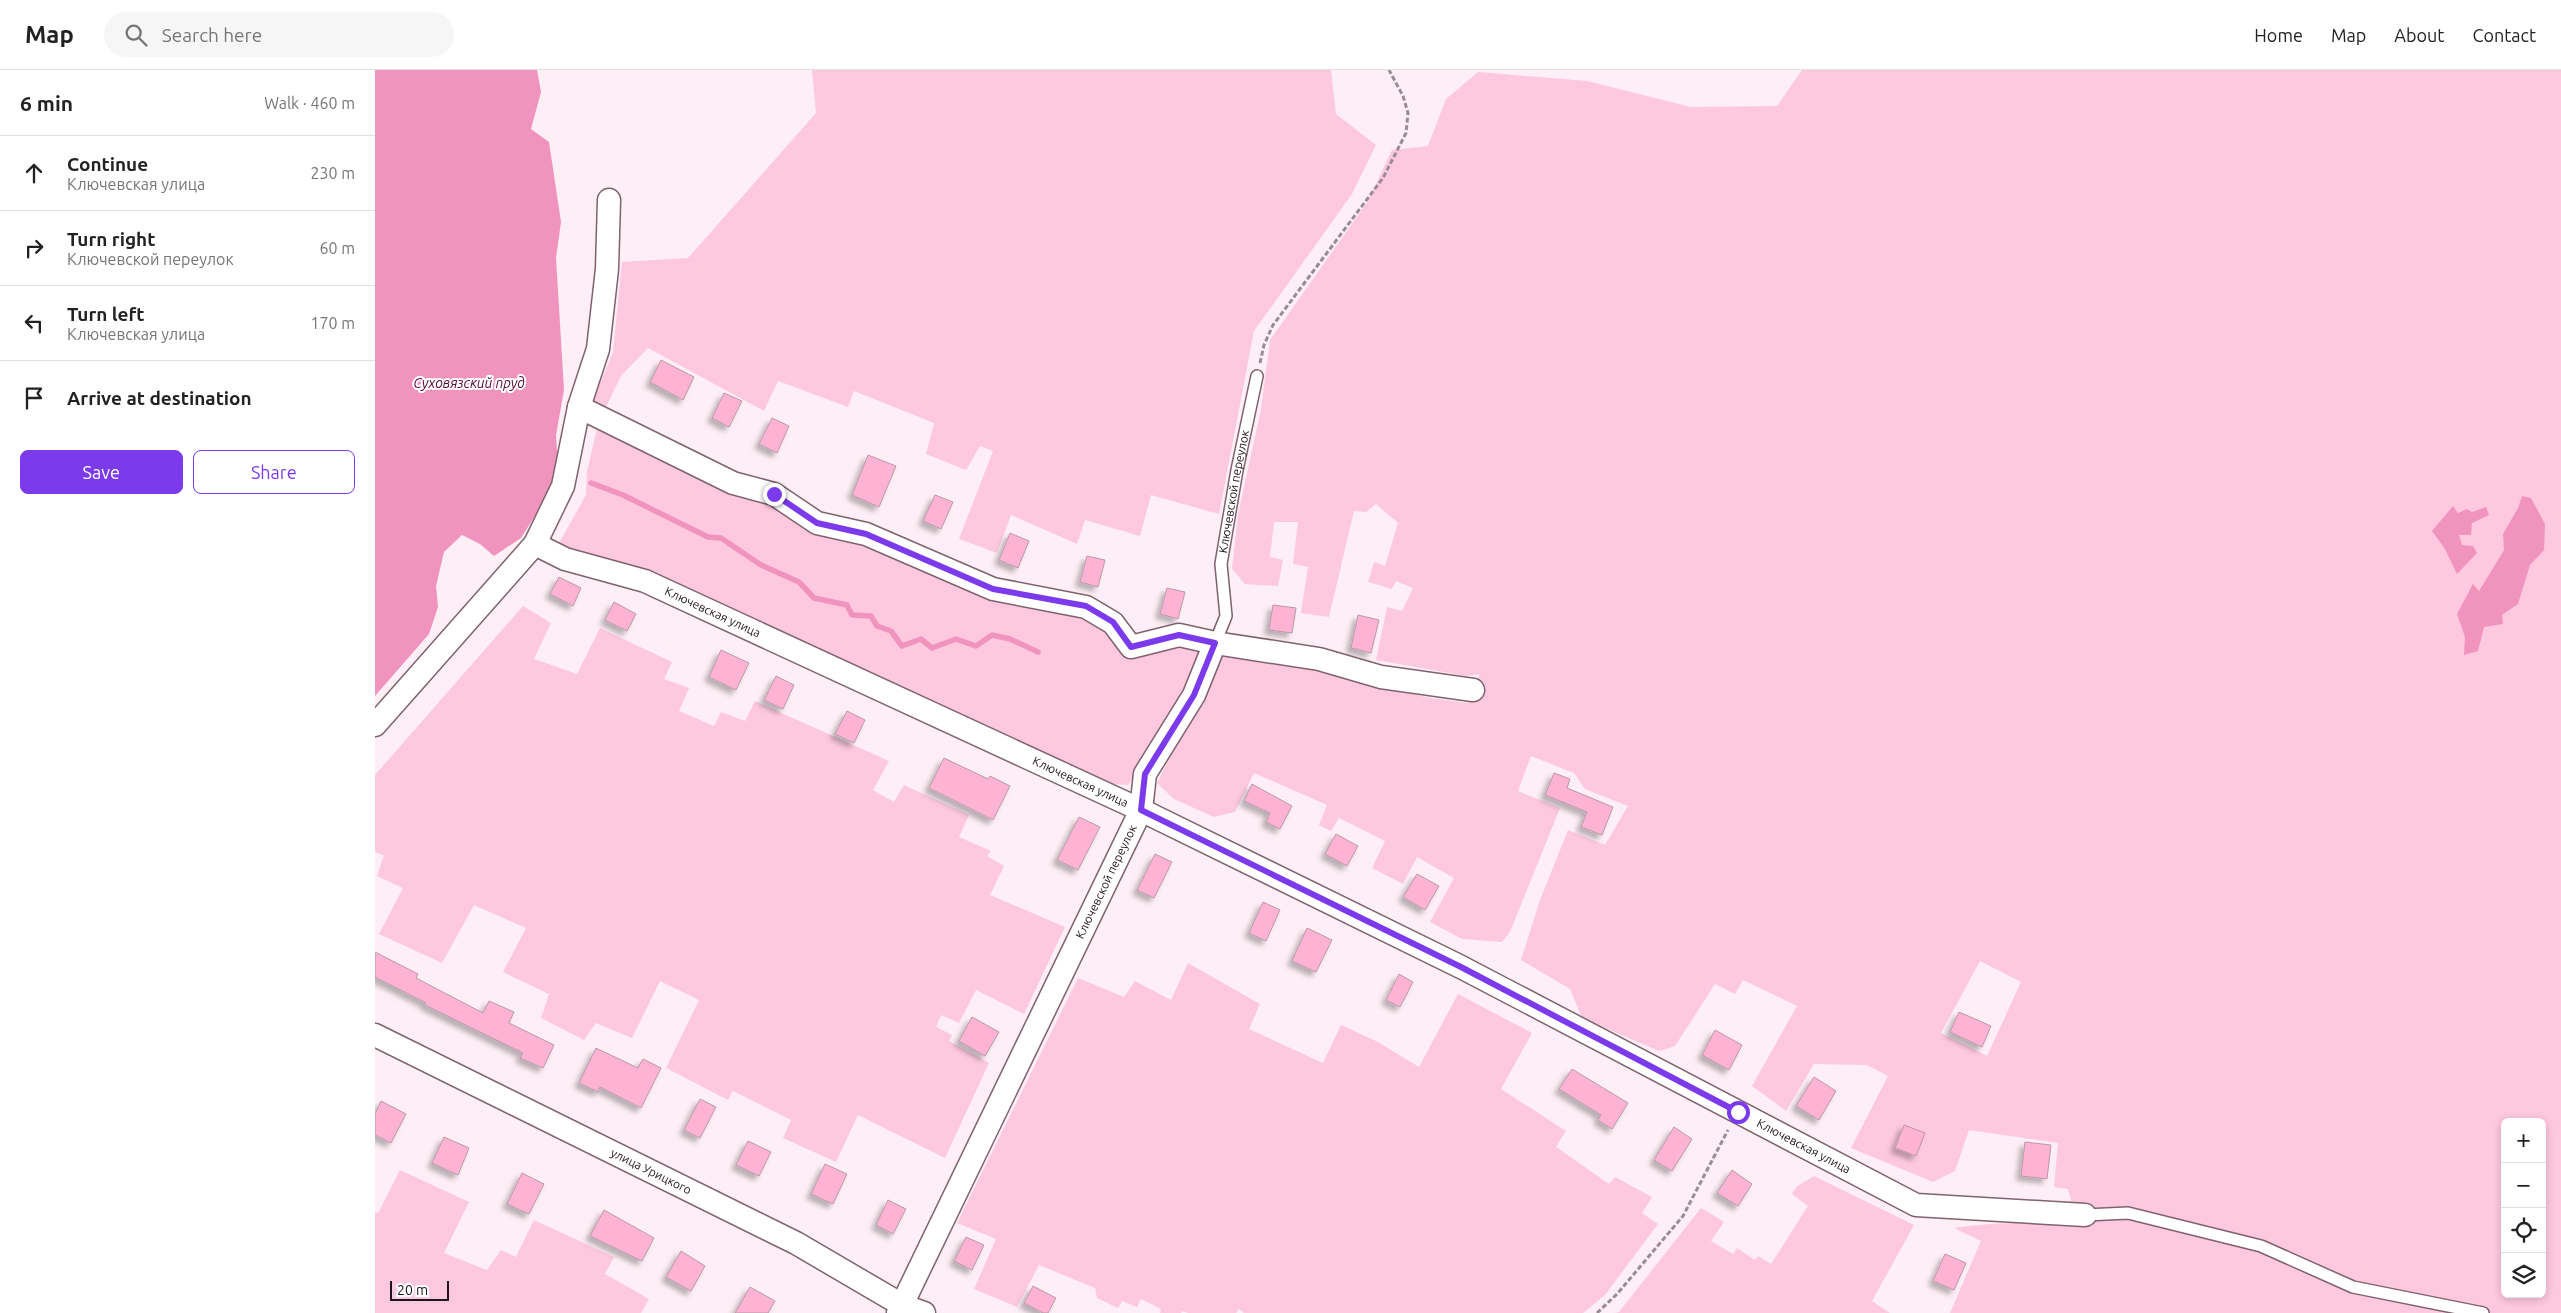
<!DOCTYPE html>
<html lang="en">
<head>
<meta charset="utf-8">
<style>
  :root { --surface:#fff; --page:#f6f6f6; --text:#222; --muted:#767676; --line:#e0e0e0; --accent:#7c3aed }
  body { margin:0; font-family:Ubuntu,sans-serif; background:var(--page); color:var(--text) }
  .controls { position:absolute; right:15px; bottom:15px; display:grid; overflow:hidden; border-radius:8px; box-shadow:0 2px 8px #0003 }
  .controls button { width:45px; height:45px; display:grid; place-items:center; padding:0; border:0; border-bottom:1px solid var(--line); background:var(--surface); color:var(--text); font:25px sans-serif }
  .scale { position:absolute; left:15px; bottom:12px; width:59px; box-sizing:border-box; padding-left:5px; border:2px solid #1f1419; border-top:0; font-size:14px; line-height:18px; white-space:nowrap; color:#1f1419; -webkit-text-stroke:4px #fff; paint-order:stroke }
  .stop { position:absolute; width:15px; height:15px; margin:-11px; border:4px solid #7c3aed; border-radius:50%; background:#fff }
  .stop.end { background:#7c3aed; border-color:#fff; box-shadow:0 1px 5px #0008 }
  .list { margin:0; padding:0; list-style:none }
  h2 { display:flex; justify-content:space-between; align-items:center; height:65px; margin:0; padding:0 20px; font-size:21px }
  h2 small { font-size:16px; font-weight:400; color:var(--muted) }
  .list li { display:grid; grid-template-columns:32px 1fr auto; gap:15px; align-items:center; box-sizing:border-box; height:75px; padding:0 20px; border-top:1px solid var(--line) }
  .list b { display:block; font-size:19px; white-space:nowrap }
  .list p { margin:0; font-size:16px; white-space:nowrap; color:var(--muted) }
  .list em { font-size:16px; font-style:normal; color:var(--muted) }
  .actions { display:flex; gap:10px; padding:15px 20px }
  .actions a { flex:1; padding:11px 0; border:1px solid var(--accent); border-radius:8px; text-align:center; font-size:18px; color:var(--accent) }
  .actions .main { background:var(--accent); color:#fff }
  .icon { flex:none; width:28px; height:28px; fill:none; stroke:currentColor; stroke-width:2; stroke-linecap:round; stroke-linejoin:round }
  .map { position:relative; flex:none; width:2186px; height:1243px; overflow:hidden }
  header { display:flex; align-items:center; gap:30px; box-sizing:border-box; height:70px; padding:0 25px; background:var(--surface); border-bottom:1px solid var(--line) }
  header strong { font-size:24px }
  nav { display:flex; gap:28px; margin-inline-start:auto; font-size:18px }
  .search { width:350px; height:45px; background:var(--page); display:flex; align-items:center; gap:12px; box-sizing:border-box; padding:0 18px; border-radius:28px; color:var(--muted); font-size:19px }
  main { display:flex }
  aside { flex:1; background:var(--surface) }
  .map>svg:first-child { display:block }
  .green { fill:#fec8df; fill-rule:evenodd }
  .water { fill:#f094be }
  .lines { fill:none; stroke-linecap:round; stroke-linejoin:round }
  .stream { stroke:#f094be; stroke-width:5.5 }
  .building { fill:#feb3d4; stroke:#b999a6; filter:url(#shadow) }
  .service-casing { stroke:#7f626e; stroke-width:14 }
  .minor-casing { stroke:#7f626e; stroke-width:25 }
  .path { stroke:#998c92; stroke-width:3; stroke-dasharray:5 2.5; stroke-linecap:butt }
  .service { stroke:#fff; stroke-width:11 }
  .minor { stroke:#fff; stroke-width:22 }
  .route { stroke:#7c3aed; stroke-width:6 }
  .labels { text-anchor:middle; stroke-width:4; stroke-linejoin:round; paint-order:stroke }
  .street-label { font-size:12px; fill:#1f1419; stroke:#fff }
  .water-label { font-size:14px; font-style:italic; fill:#5a0838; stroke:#fff }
</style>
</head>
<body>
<header>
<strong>Map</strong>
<div class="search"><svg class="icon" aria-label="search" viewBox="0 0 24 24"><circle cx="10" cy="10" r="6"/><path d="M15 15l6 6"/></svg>Search here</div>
<nav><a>Home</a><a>Map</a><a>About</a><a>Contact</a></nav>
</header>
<main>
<aside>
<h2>6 min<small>Walk · 460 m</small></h2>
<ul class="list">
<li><svg class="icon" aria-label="ahead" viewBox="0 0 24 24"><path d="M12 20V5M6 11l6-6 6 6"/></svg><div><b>Continue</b><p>Ключевская улица</p></div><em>230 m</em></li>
<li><svg class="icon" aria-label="right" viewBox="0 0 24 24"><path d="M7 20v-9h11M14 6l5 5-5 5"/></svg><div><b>Turn right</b><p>Ключевской переулок</p></div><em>60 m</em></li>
<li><svg class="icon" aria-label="left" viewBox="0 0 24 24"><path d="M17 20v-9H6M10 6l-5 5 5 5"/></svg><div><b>Turn left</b><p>Ключевская улица</p></div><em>170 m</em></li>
<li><svg class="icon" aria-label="arrive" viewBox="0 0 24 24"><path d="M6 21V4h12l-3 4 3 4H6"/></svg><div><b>Arrive at destination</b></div></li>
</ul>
<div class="actions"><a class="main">Save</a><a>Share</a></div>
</aside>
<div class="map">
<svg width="2186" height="1243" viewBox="0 0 2186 1243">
  <defs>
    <filter id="shadow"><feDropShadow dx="-4.5" dy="4.5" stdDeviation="2.5" flood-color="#0004"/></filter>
  </defs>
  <rect width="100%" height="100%" fill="#fdeff5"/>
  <path class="green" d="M437 0H956L961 44 1001 75 977 124 879 261 844 444 776 425 765 466 710 450 702 474 636 445 622 483 584 469 618 381 605 376 591 400 551 384 559 353 479 321 473 337 403 311 389 341 273 278 246 306 231 337 218 331 238 282 247 192 313 188 441 43Z
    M1427 0H2186V1243H1575L1606 1171 1579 1158C1621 1152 1661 1151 1703 1157L1693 1119 1679 1117 1683 1073 1594 1060 1580 1101 1558 1112 1476 1078 1513 1006 1492 995 1439 994 1411 1041 1377 1016 1422 936 1368 910 1360 924 1340 914 1300 976 1284 981 1207 948 1195 919 1146 890 1165 830 1193 760 1230 775 1253 736 1210 719 1199 703 1156 686 1143 721 1185 738 1135 862 1127 872 1087 869 1055 852 1079 808 1042 787 1028 814 997 798 1010 771 964 748 956 761 944 755 952 735 879 703 860 742 839 747 799 729 782 713 845 585 933 595 988 613 1055 628 1093 633 1105 604 1091 606 1001 590 1012 537 1027 541 1038 518 1021 511 1017 519 993 512 999 492 1010 496 1023 453 1001 434 991 442 979 441 954 547 926 543 933 497 918 494 923 452H899L895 487 908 490 903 516 870 514 857 499 863 445 886 339 895 270 993 131 1017 80 1053 76 1071 29 1103 2 1212 11 1316 37 1402 36ZM1605 891 1646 912 1612 986 1566 963ZM2130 1052H2167V1224H2130Z
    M223 355 396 434 492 474 708 544 734 561 752 587 803 575 828 582C808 629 783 673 753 715L738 714 274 501 206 484 183 475 211 425 212 401Z
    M148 536 176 553 159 589 202 604 225 558 297 592 289 609 314 618 304 641 339 656 346 642 370 651 380 631 514 691 498 720 519 732 529 715 594 745 584 767 616 781 612 786 629 796 615 825 690 857 649 944 601 920 584 953 566 945 561 957 577 965 574 971 614 993 570 1088 483 1045 461 1092 408 1068 416 1050 358 1021 353 1030 291 998 324 930 285 911 257 968 221 953 209 970 166 948 174 924 128 902 151 858 99 835 67 893 4 864 28 818 2 806 9 785 0 782V705Z
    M813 893 885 934 874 959 948 993 966 955 1003 972 1044 997 1083 924 1157 963 1126 1019 1191 1061 1181 1077 1234 1114 1240 1107 1277 1127 1267 1143 1283 1154 1230 1225 1208 1243H869L864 1239 861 1243H813L807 1241 806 1243H785L786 1239 766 1229 762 1237 747 1231 743 1238 722 1228 720 1218 664 1195 642 1237 599 1219 621 1169 582 1153 703 908 749 927 760 911 796 930Z
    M25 1100 94 1132 69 1183 112 1200 126 1180 141 1187 159 1150 239 1187 230 1204 274 1229 266 1243H0V1142L3 1143Z
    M1439 1106 1539 1155 1497 1231 1515 1243H1240L1244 1242 1326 1138 1349 1152 1336 1171 1358 1184 1362 1178 1380 1190 1383 1186 1396 1194 1433 1136 1417 1124 1421 1117Z"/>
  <path class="water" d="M0 0H162L166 22 156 59 174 72 186 152 181 188 189 320 181 365 183 397 170 430 146 468 119 486 105 474 87 465 69 482 61 516 63 537 54 564 0 626Z
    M2147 426 2156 428 2170 454 2169 480 2155 495 2143 534 2127 545 2128 554 2109 557 2103 581 2089 585 2090 567 2082 544 2098 514 2104 521 2129 480 2128 464 2143 438Z
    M2078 436 2083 443 2092 439 2097 442 2111 437 2114 445 2097 453 2096 465H2084L2087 475 2098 476 2102 483 2082 504 2070 479 2057 461Z"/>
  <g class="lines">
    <path class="stream" d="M216 413 248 425 333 467 346 468 386 495 424 512 439 528 472 535 477 545 496 546 502 556 516 561 527 576 546 569 557 578 581 569 601 576 617 565 635 569 663 582"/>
  </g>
  <path class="building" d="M286 290 319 307 308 330 275 312Z
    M349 323 367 331 354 357 337 348Z
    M397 348 414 356 402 383 384 374Z
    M493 385 521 396 504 437 477 425Z
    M560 425 578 432 566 459 548 451Z
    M635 463 654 471 643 498 624 490Z
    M712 486 730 490 723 517 705 512Z
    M184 507 206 518 198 536 175 524Z
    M792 518 810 522 803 549 785 544Z
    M239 532 261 544 252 561 230 550Z
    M898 535 921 538 917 563 894 560Z
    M983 545 1004 550 996 583 976 578Z
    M346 580 374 593 361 620 334 607Z
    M401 606 419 615 408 639 389 630Z
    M472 641 490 650 479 673 460 664Z
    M569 688 613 709 615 706 635 716 618 750 554 718Z
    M1179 703 1195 709 1192 718 1238 737 1227 765 1206 757 1212 742 1170 725Z
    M877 714 917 736 905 759 891 752 895 743 869 731Z
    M704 747 725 757 703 800 682 790Z
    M961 764 983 776 972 796 950 784Z
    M780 784 797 792 779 828 762 820Z
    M1042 804 1064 816 1050 840 1028 827Z
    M888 832 905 840 891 871 874 863Z
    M932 858 957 870 941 902 917 891Z
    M0 882 43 904 41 908 108 943 114 931 139 942 134 953 179 975 168 998 145 988 148 983 50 935 51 933 0 907Z
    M1024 904 1038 912 1025 937 1011 930Z
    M1584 942 1616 956 1607 977 1575 962Z
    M597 947 624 962 610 986 584 971Z
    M1340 960 1367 975 1354 1000 1327 985Z
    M221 978 263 998 268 989 286 998 266 1038 225 1017 223 1022 204 1013Z
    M1197 999 1253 1033 1237 1059 1223 1050 1226 1045 1184 1019Z
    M1439 1007 1461 1021 1444 1050 1421 1036Z
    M325 1029 341 1037 325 1068 309 1060Z
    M6 1031 31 1044 16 1073 0 1065V1044Z
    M1529 1055 1550 1063 1541 1086 1520 1078Z
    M1299 1057 1317 1069 1297 1101 1279 1090Z
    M69 1067 94 1078 83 1105 57 1093Z
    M373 1071 396 1082 384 1106 361 1095Z
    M1650 1072 1676 1075 1672 1109 1646 1106Z
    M450 1094 472 1104 458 1134 436 1124Z
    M1357 1100 1377 1114 1363 1136 1342 1123Z
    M147 1103 169 1114 154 1144 132 1134Z
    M513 1130 531 1139 518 1164 501 1155Z
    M229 1140 279 1168 267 1191 215 1166Z
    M591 1167 609 1175 597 1200 579 1191Z
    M306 1181 330 1196 316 1221 291 1207Z
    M1570 1184 1591 1193 1579 1220 1558 1211Z
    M658 1216 681 1228 673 1243H668L649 1233Z
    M375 1217 400 1231 393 1243H360Z"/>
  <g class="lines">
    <g class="service-casing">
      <g id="service">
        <path id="s1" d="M840 573 851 546 846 494 862 400 882 306"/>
        <path d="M1710 1145 1753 1143 1886 1176 1978 1217 2108 1243"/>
      </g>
    </g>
    <g class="minor-casing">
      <g id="minor">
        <path d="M204 337 358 413 399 424 442 453 491 464 618 519 711 537 738 553 756 577 804 565 840 573 944 589 1006 607 1098 620"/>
        <path id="s2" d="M160 474 190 489 270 511 766 740 1086 897 1541 1135 1710 1145"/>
        <path d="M0 655 160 474 188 416 204 337 223 279 232 199 234 130"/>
        <path id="s3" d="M0 965 421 1173 527 1235 549 1243"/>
        <path id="s4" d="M523 1243 766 740 770 704 819 625 840 573"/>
      </g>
    </g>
    <path class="path" d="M885 293 889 275 898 255 1008 108 1031 63 1033 43 1028 26 1014 0
      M1222 1243 1242 1224 1308 1146 1353 1060"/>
    <use href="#service" class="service"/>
    <use href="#minor" class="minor"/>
  </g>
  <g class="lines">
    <path class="route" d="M399 424 442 453 491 464 618 519 711 536 738 552 756 577 804 565 840 573 819 625 770 704 766 740 1086 897 1363 1042"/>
  </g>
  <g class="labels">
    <g class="street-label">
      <text dy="4" stroke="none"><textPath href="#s1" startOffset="155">Ключевской переулок</textPath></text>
      <text dy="4" stroke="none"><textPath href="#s2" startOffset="191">Ключевская улица</textPath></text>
      <text dy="4" stroke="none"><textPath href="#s2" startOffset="596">Ключевская улица</textPath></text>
      <text dy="4" stroke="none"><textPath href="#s4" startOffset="479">Ключевской переулок</textPath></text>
      <text dy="4" stroke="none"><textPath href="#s2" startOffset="1406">Ключевская улица</textPath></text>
      <text dy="4" stroke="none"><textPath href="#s3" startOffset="308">улица Урицкого</textPath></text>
    </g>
    <g class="water-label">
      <text x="94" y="318">Суховязский пруд</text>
    </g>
  </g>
</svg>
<div class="controls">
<button>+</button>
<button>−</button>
<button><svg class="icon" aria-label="locate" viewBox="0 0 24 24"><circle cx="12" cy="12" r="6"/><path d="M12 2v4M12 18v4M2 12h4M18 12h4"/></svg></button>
<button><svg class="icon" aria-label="layers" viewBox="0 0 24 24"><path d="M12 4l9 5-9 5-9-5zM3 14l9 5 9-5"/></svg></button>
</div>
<div class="scale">20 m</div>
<div class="stop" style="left:1363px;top:1042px"></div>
<div class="stop end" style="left:399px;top:424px"></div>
</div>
</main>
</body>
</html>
